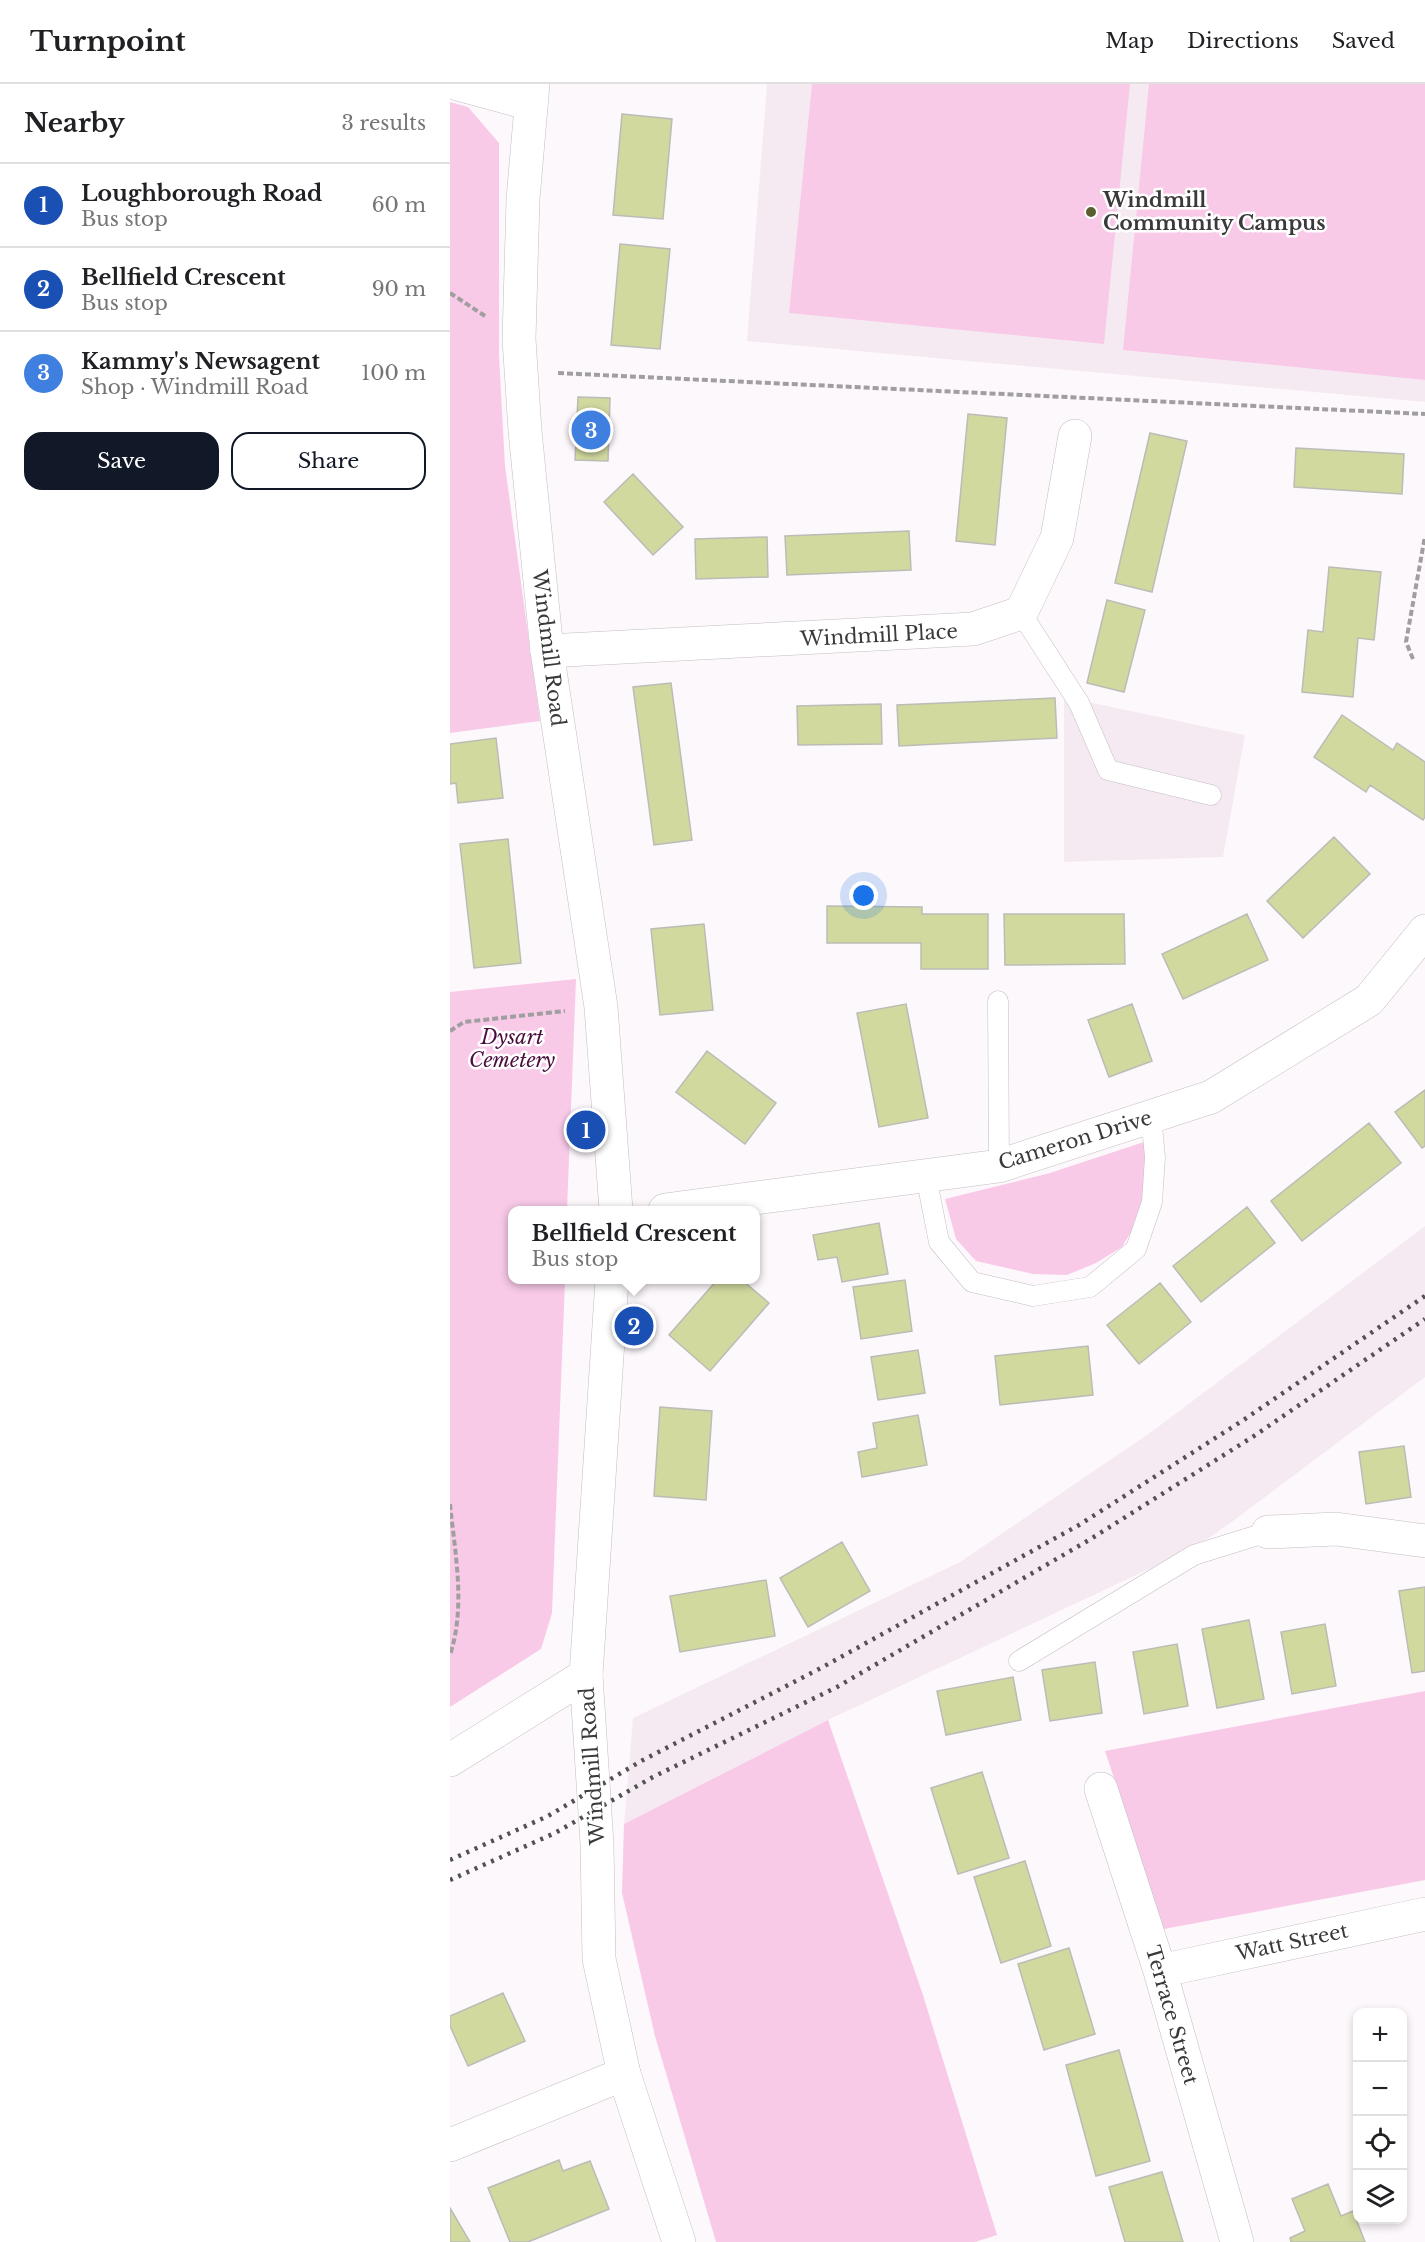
<!DOCTYPE html>
<html lang="en">
<head>
<meta charset="utf-8">
<style>
  :root { --surface:#fff; --page:#f2f2f2; --text:#202124; --muted:#757577; --line:#e0e0e0; --accent:#111827 }
  body { margin:0; font-family:"Libre Baskerville",serif; background:var(--page); color:var(--text) }
  .controls { position:absolute; right:18px; bottom:18px; display:grid; overflow:hidden; border-radius:12px; box-shadow:0 3px 9px #0003 }
  .controls button { width:54px; height:54px; display:grid; place-items:center; padding:0; border:0; border-bottom:2px solid var(--line); background:var(--surface); color:var(--text); font:30px sans-serif }
  .you { position:absolute; left:414px; top:812px; width:21px; height:21px; margin:-15px; border:4px solid #fff; border-radius:50%; background:#1a73e8; box-shadow:0 0 0 9px #1a73e833 }
  .badge { display:grid; place-items:center; width:39px; height:39px; border-radius:50%; background:var(--accent); color:#fff; font-size:20px; font-weight:700 }
  .pin { position:absolute; translate:-50% -50%; border:3px solid #fff; box-shadow:0 2px 6px #0006 }
  .popup { position:absolute; left:58px; top:1122px; width:252px; height:78px; box-sizing:border-box; display:grid; place-content:center; border-radius:12px; background:var(--surface); filter:drop-shadow(0 2px 4px #0005); font-size:20px; white-space:nowrap; color:var(--muted) }
  .popup b { font-size:22px; color:var(--text) }
  .popup::after { content:''; position:absolute; left:50%; top:100%; margin-left:-12px; border:12px solid transparent; border-top-color:var(--surface) }
  .list { margin:0; padding:0; list-style:none }
  h2 { display:flex; justify-content:space-between; align-items:center; height:78px; margin:0; padding:0 24px; font-size:26px }
  h2 small { font-size:20px; font-weight:400; color:var(--muted) }
  .list li { display:grid; grid-template-columns:39px 1fr auto; gap:18px; align-items:center; box-sizing:border-box; height:84px; padding:0 24px; border-top:2px solid var(--line) }
  .list b { display:block; font-size:22px; white-space:nowrap }
  .list p { margin:0; font-size:20px; white-space:nowrap; color:var(--muted) }
  .list em { font-size:20px; font-style:normal; color:var(--muted) }
  .actions { display:flex; gap:12px; padding:18px 24px }
  .actions a { flex:1; padding:14px 0; border:2px solid var(--accent); border-radius:18px; text-align:center; font-size:21px; color:var(--accent) }
  .actions .main { background:var(--accent); color:#fff }
  .icon { flex:none; width:33px; height:33px; fill:none; stroke:currentColor; stroke-width:2; stroke-linecap:round; stroke-linejoin:round }
  .map { position:relative; flex:none; width:975px; height:2158px; overflow:hidden }
  header { display:flex; align-items:center; gap:36px; box-sizing:border-box; height:84px; padding:0 30px; background:var(--surface); border-bottom:2px solid var(--line) }
  header strong { font-size:28px }
  nav { display:flex; gap:33px; margin-inline-start:auto; font-size:21px }
  main { display:flex }
  aside { flex:1; background:var(--surface) }
  .map>svg:first-child { display:block }
  .built { fill:#f6eaf2 }
  .green { fill:#f8cae8 }
  .building { fill:#d2d99f; stroke:#bbbcb6; stroke-width:1.5 }
  .lines { fill:none; stroke-linecap:round; stroke-linejoin:round }
  .service-casing { stroke:#c3bec1; stroke-width:21 }
  .minor-casing { stroke:#c3bec1; stroke-width:34 }
  .tertiary-casing { stroke:#c3bec1; stroke-width:34 }
  .secondary-casing { stroke:#c3bec1; stroke-width:34 }
  .path { stroke:#a19ea0; stroke-width:4; stroke-dasharray:6 3; stroke-linecap:butt }
  .service { stroke:#fff; stroke-width:20 }
  .minor { stroke:#fff; stroke-width:33 }
  .tertiary { stroke:#fff; stroke-width:33 }
  .secondary { stroke:#fff; stroke-width:33 }
  .rail { stroke:#545154; stroke-width:4.5; stroke-dasharray:3 6; stroke-linecap:butt }
  .poi-dot { fill:#5a5f2d; stroke:#fff; stroke-width:2 }
  .labels { text-anchor:middle; stroke-width:5; stroke-linejoin:round; paint-order:stroke }
  .poi-label { font-size:20px; font-weight:bold; fill:#3b393b; stroke:#fff; text-anchor:start }
  .street-label { font-size:20px; fill:#3b393b; stroke:#fff }
  .park-label { font-size:20px; font-style:italic; fill:#4b0d3d; stroke:#fff }
</style>
</head>
<body>
<header>
<strong>Turnpoint</strong>
<nav><a>Map</a><a>Directions</a><a>Saved</a></nav>
</header>
<main>
<aside>
<h2>Nearby<small>3 results</small></h2>
<ul class="list">
<li><span class="badge" style="background:#1a4fb4">1</span><div><b>Loughborough Road</b><p>Bus stop</p></div><em>60 m</em></li>
<li><span class="badge" style="background:#1a4fb4">2</span><div><b>Bellfield Crescent</b><p>Bus stop</p></div><em>90 m</em></li>
<li><span class="badge" style="background:#3f7fe0">3</span><div><b>Kammy's Newsagent</b><p>Shop · Windmill Road</p></div><em>100 m</em></li>
</ul>
<div class="actions"><a class="main">Save</a><a>Share</a></div>
</aside>
<div class="map">
<svg width="975" height="2158" viewBox="0 0 975 2158">
  <rect width="100%" height="100%" fill="#fdf8fb"/>
  <path class="built" d="M317 0H975V318L297 257Z
    M614 613 795 651 773 773 614 778Z
    M975 1142V1293L783 1437 746 1463 378 1636 174 1740 183 1634 510 1478 704 1346Z"/>
  <path class="green" d="M362 0H680L654 260 339 229Z
    M699 0H975V296L673 266Z
    M0 18 18 23 49 59V272L55 382 90 637 0 649Z
    M126 895 117 1126H63V1196H115L102 1529 91 1565 0 1623V908Z
    M694 1058 700 1104 688 1136 672 1163 646 1179 617 1191 583 1190 526 1177 506 1155 495 1115 600 1089Z
    M975 1607V1796L714 1845 655 1667Z
    M378 1636 473 1911 547 2151 525 2158H266L205 1952 172 1809 174 1740Z"/>
  <path class="building" d="M172 30 222 35 213 135 163 131Z
    M170 160 220 165 210 265 161 261Z
    M128 313 160 314 158 377 125 376Z
    M518 330 557 334 545 461 506 457Z
    M700 349 737 357 702 508 665 499Z
    M846 364 954 370 952 410 844 403Z
    M183 390 233 443 203 471 154 418Z
    M459 447 461 486 337 491 335 452Z
    M317 453 318 493 246 495 245 455Z
    M879 483 931 488 924 556 908 554 903 613 852 608 858 546 873 548Z
    M657 516 695 526 674 608 637 599Z
    M221 599 242 756 204 761 183 603Z
    M605 614 607 654 449 662 447 621Z
    M431 620 432 660 348 661 347 622Z
    M892 631 943 666 947 659 975 678V733L973 736 920 701 916 708 864 673Z
    M46 654 53 714 8 719 6 699 0 700V660Z
    M884 753 920 790 853 854 817 817Z
    M58 755 71 879 24 884 10 760Z
    M377 822 472 823V830H538V885H471V859H377Z
    M554 830H674L675 880 555 881Z
    M797 830 818 876 733 915 712 870Z
    M254 840 263 926 210 931 201 845Z
    M456 920 478 1034 429 1043 407 929Z
    M682 920 702 977 659 993 638 936Z
    M257 967 326 1019 295 1060 226 1008Z
    M975 1006V1062L972 1064 945 1028Z
    M919 1039 951 1079 852 1157 821 1117Z
    M797 1123 825 1159 751 1218 723 1182Z
    M429 1139 438 1190 392 1198 387 1173 368 1176 363 1151Z
    M267 1196H292L319 1219 260 1287 219 1251Z
    M455 1196 462 1247 411 1255 403 1203Z
    M710 1199 741 1238 689 1280 657 1241Z
    M638 1262 643 1311 550 1321 545 1272Z
    M468 1266 475 1309 428 1316 421 1273Z
    M210 1323 262 1327 256 1416 204 1412Z
    M468 1331 477 1381 412 1393 408 1368 427 1364 423 1339Z
    M954 1362 961 1413 916 1420 909 1368Z
    M392 1458 420 1507 358 1543 330 1494Z
    M316 1496 325 1552 230 1568 220 1512Z
    M975 1503V1587L962 1589 949 1507Z
    M799 1536 814 1615 767 1624 752 1545Z
    M875 1540 886 1602 842 1610 831 1548Z
    M727 1560 738 1622 694 1630 683 1568Z
    M645 1578 652 1629 600 1637 592 1586Z
    M563 1593 571 1636 496 1651 487 1607Z
    M532 1688 559 1774 508 1790 481 1704Z
    M575 1777 601 1862 551 1879 524 1793Z
    M619 1864 645 1950 594 1966 568 1880Z
    M53 1909 75 1957 18 1982 0 1942V1932Z
    M669 1966 700 2077 646 2092 616 1981Z
    M109 2076 113 2087 140 2077 159 2125 78 2158H60L38 2104Z
    M712 2088 733 2158H675L659 2103Z
    M878 2100 891 2132 903 2127 915 2158H841L840 2154 855 2147 842 2115Z
    M0 2124 20 2158H0Z"/>
  <g class="lines">
    <g class="service-casing">
      <path id="service" d="M571 529 629 619 658 686 761 711
        M548 917 549 1082
        M476 1092 489 1158 522 1198 583 1212 640 1203 686 1165 702 1118 705 1073 701 1032
        M569 1577 744 1471 818 1448"/>
    </g>
    <g class="minor-casing">
      <path id="minor" d="M8 0 81 20
        M97 567 523 545 571 529 607 454 625 352
        M215 1126 549 1082 761 1013 919 916 975 847
        M818 1448 886 1445 975 1457
        M651 1705 710 1887 787 2158
        M710 1887 975 1830
        M0 2061 174 1990"/>
    </g>
    <g class="tertiary-casing">
      <path id="tertiary" d="M0 1676 136 1591"/>
    </g>
    <g class="secondary-casing">
      <path id="secondary" d="M83 0 73 115 69 255 75 347 97 567 151 923 166 1126
        M162 1196 136 1591 147 1760 149 1875 174 1990 229 2158"/>
    </g>
    <path class="path" d="M0 209 35 232
      M108 289 975 330
      M963 575 956 558 975 452
      M0 947 14 938 115 927
      M0 1420C5 1470 16 1522 0 1571"/>
    <use href="#service" class="service"/>
    <use href="#minor" class="minor"/>
    <use href="#tertiary" class="tertiary"/>
    <use href="#secondary" class="secondary"/>
    <path class="rail" d="M0 1776 98 1732 193 1676 371 1584 629 1441 792 1337 975 1212
      M0 1796 105 1749 203 1693 387 1603 639 1456 804 1352 975 1235"/>
  </g>
  <circle class="poi-dot" cx="641" cy="128" r="6"/>
  <g class="labels">
    <g class="poi-label">
      <text x="653" y="123">Windmill<tspan x="653" dy="23">Community Campus</tspan></text>
    </g>
    <g class="street-label">
      <text transform="translate(429 551) rotate(-3)" y="7">Windmill Place</text>
      <text transform="translate(99 564) rotate(83)" y="7">Windmill Road</text>
      <text transform="translate(625 1056) rotate(-17)" y="7">Cameron Drive</text>
      <text transform="translate(142 1682) rotate(-94)" y="7">Windmill Road</text>
      <text transform="translate(842 1858) rotate(-12)" y="7">Watt Street</text>
      <text transform="translate(722 1931) rotate(74)" y="7">Terrace Street</text>
    </g>
    <g class="park-label">
      <text x="62" y="960">Dysart<tspan x="62" dy="23">Cemetery</tspan></text>
    </g>
  </g>
</svg>
<div class="controls">
<button>+</button>
<button>−</button>
<button><svg class="icon" aria-label="locate" viewBox="0 0 24 24"><circle cx="12" cy="12" r="6"/><path d="M12 2v4M12 18v4M2 12h4M18 12h4"/></svg></button>
<button><svg class="icon" aria-label="layers" viewBox="0 0 24 24"><path d="M12 4l9 5-9 5-9-5zM3 14l9 5 9-5"/></svg></button>
</div>
<div class="you"></div>
<div class="pin badge" style="left:136px;top:1046px;background:#1a4fb4">1</div>
<div class="pin badge" style="left:184px;top:1242px;background:#1a4fb4">2</div>
<div class="popup"><b>Bellfield Crescent</b>Bus stop</div>
<div class="pin badge" style="left:141px;top:346px;background:#3f7fe0">3</div>
</div>
</main>
</body>
</html>
